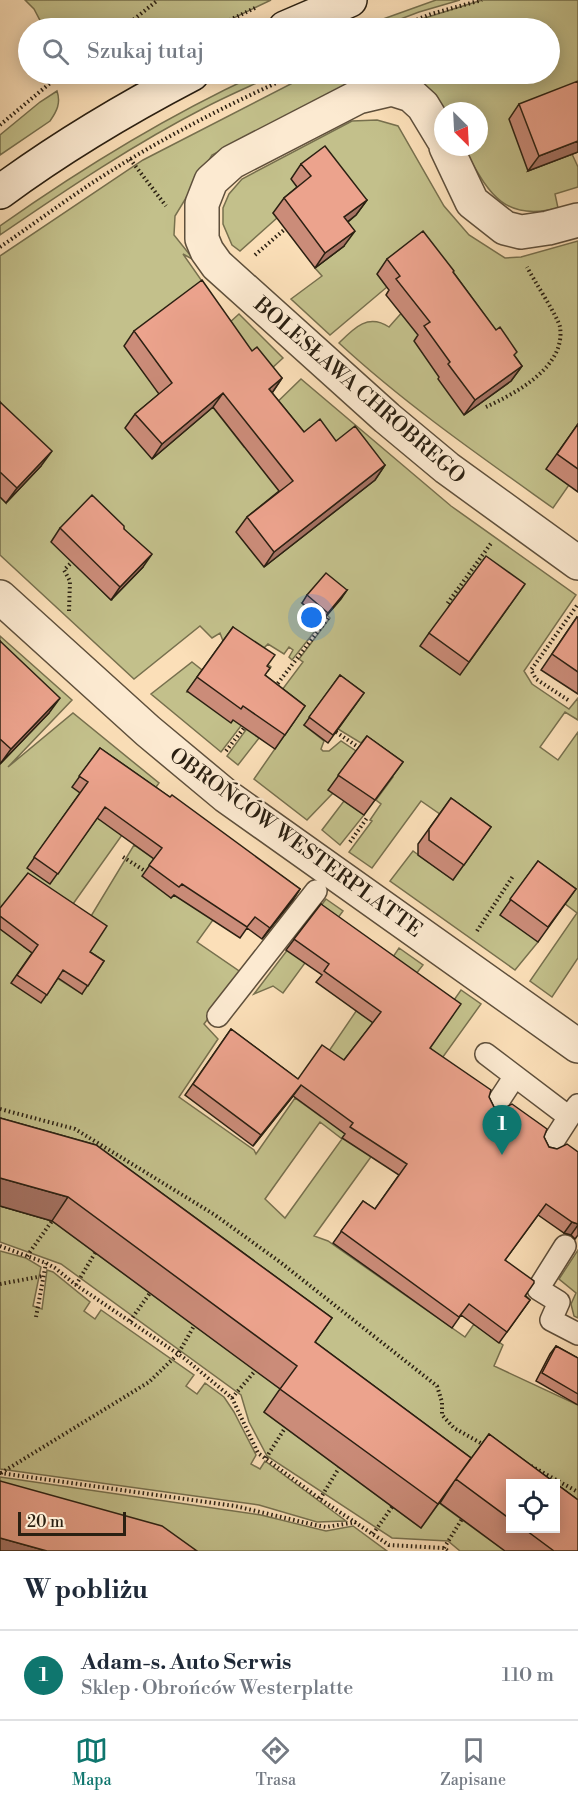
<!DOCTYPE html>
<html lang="pl">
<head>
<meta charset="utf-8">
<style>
  :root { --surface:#fff; --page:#f6f6f7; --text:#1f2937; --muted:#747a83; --line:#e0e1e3; --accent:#0f766e }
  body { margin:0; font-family:"Libre Bodoni",serif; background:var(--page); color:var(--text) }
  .controls { position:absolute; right:18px; bottom:18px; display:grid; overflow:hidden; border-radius:0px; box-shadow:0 3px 15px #0003 }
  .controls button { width:54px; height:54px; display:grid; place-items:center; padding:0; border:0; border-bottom:2px solid var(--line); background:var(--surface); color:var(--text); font:30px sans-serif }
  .compass { position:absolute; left:434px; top:102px; width:54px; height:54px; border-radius:50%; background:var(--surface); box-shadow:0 3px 15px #0003; rotate:156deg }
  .scale { position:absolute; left:18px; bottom:15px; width:108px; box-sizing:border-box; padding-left:6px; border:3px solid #2b2012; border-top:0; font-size:16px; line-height:21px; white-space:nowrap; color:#2b2012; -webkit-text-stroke:4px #fcead1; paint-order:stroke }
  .you { position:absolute; left:312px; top:618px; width:21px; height:21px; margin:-15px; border:4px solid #fff; border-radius:50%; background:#1a73e8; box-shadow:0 0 0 9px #1a73e833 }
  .badge { display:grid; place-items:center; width:39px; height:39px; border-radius:50%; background:var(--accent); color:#fff; font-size:20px; font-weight:700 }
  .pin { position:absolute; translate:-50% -50px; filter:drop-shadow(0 2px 3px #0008) }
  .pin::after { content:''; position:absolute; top:32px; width:21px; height:18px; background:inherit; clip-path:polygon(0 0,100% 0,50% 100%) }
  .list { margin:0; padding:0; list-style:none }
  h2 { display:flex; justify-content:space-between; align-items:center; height:78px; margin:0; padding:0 24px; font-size:26px }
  h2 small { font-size:20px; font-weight:400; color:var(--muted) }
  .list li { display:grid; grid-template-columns:39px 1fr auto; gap:18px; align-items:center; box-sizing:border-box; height:90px; padding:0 24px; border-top:2px solid var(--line) }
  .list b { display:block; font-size:22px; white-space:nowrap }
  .list p { margin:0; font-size:20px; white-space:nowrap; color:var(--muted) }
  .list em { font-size:20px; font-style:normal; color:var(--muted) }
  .icon { flex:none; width:33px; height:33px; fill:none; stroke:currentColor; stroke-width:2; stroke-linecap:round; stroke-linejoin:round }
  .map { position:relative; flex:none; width:578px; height:1551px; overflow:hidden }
  .search { position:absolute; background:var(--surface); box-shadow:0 3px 15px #0003; left:18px; right:18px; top:18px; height:66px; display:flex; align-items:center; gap:15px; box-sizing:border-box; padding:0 21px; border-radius:33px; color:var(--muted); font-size:22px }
  .sheet { height:168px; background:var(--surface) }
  nav { display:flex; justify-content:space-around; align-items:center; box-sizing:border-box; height:84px; border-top:2px solid var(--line); background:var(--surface); font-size:16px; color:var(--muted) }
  nav a { display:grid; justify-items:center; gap:3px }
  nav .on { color:var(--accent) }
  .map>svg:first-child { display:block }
  .green { fill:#c3c08b; stroke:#77704e; stroke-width:1.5; fill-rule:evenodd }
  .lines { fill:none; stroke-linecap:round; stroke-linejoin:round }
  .service-casing { stroke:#5f503c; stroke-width:24 }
  .minor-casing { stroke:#5f503c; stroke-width:36 }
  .secondary-casing { stroke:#2b2012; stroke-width:36 }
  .path { stroke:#2b2012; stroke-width:4; stroke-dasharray:1.5 3; stroke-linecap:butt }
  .service { stroke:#fcead1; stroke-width:21 }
  .minor { stroke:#fcead1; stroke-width:33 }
  .secondary { stroke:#fcead1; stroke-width:33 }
  .wall { fill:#cb8c79; stroke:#2b2012; stroke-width:1.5; fill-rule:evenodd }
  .shaded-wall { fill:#a57263; stroke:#2b2012; stroke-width:1.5 }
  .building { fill:#eca38d; stroke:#2b2012; stroke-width:1.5 }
  .labels { text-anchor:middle; stroke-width:5; stroke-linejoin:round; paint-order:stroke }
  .street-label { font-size:21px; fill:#2b2012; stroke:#fcead1 }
</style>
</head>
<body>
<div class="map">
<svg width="578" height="1551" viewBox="0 0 578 1551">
  <rect width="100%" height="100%" fill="#fbdfb8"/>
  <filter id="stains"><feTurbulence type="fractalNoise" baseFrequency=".00333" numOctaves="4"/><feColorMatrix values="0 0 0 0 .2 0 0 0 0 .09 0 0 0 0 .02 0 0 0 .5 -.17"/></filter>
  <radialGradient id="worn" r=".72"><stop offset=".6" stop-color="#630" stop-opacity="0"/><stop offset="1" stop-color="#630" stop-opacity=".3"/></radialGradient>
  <path class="green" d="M25 0H271L213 28H44L34 9Z
    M436 0H460L419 12 377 28H358Z
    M482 0H578V116L572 154 578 167V187L555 194 558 208C501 223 487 189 463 147H479V111H443L349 84 212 155 175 216 174 235 194 260 183 254 204 284 218 333 239 314 283 358 260 379 204 396 244 447 266 413 301 379 451 506 576 595 524 671 532 684 569 709 578 698V720L565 712 540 747 558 760 578 732V958L552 997 530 981 577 913 528 876 538 942 515 970 390 881 413 851 453 880 480 842 421 801 372 868 349 852 372 821 370 820 381 804 376 800 393 777 366 737 361 743 338 729 358 701 304 725 324 741 321 749 323 751H329L341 741 356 751 333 793 307 820 254 779 295 720 259 738 238 765 227 756 274 691 279 694 303 662 299 659 330 618 327 615 341 598 302 603 323 621 292 660 289 657 293 650 289 647 284 654 268 644 256 656 271 667 268 671 223 641 220 633 212 638 200 626 134 679 0 555V497L6 503 0 428V256L143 160 310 74H550V28H411L409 23ZM126 552 112 600H111L95 584Z
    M258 74H276C253 85 229 95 206 107 134 144 67 189 0 235V226C82 168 167 116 258 74Z
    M57 91C61 103 57 111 50 121L0 155V135L40 102Z
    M377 120 398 126 444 206 469 235 505 258 521 257 578 241V424L547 469 569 485 553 508C480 456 405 404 339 343 354 328 368 313 389 327L405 309 377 274 387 287 330 335 291 299 322 276 315 268 344 246 301 191 273 213 277 218 240 251 232 245 223 224V208L229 194 242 179 352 121Z
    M0 636 72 700 8 767 73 713 159 783 63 918 40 924 24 947 33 953 12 983 57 978 82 994 84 960 82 931 134 845 154 859 171 898 174 895 181 899 254 863 197 942 242 973 204 1024 218 1039 179 1097 254 1150 256 1154 295 1098 320 1116 310 1079 399 948 423 965 412 979 419 1064 453 1015 447 1010 461 990 481 1004 314 1236 328 1241 465 1337 474 1324 503 1345 494 1366 578 1405V1535L556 1484 455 1482 298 1365 315 1341 0 1146ZM320 1122 342 1139 285 1218 265 1199Z
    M192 662 202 670 187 692 260 682 270 688 221 752 151 694Z
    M344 801 364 815 340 845 322 830Z
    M326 899 343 911 283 993 273 986 254 994Z
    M0 1206 52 1221 281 1389 264 1412 421 1528 439 1503 505 1551H460L448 1541 392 1538 267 1456 249 1422 241 1395 61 1264 0 1242Z
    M578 1250V1318L574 1316 571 1304 576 1293 559 1279Z
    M0 1251 26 1258 41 1267 33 1306 42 1309 47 1270 53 1272 90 1302 84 1311 95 1319 101 1310 194 1375 186 1386 197 1394 205 1383 224 1397 234 1412 256 1455 251 1464 260 1469 265 1461 346 1521 317 1522 259 1505 0 1469Z
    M0 1477 261 1515 326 1531 353 1526 387 1551H148L0 1509Z"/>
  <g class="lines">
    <g class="service-casing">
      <path id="service" d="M218 1016 316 891
        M486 1054 569 1117 578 1105
        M494 1108 515 1076
        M549 1148 569 1117
        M565 1246 538 1289 559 1302 551 1320 578 1334"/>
    </g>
    <g class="minor-casing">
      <path id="minor" d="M443 139 423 106 411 95 392 89 358 97 232 162 211 181 202 204V239L207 251 217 265 387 418 447 468 578 563
        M446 147 472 202 505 228 521 232 548 228 578 220
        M0 597 148 731 226 796 578 1046"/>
    </g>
    <g class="secondary-casing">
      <path id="secondary" d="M285 28 350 0
        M0 192C61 147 125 109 192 74"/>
    </g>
    <path class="path" d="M123 28 158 0
      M213 28 257 7
      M396 28 431 14 482 0
      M0 125 61 74
      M130 159 166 206
      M0 247C38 221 75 193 114 169 172 133 233 102 296 74
      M255 255 285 229
      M486 407C516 393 566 367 560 327 558 317 533 279 527 267
      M450 606 447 604 492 542
      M69 611 70 581 64 570 72 562
      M275 687 329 617
      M568 700 536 679 531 670 578 604
      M336 732 361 749
      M226 751 247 724
      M350 842 367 818
      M123 857 145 871
      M477 931 513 876
      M0 1109 75 1129 215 1215 280 1262 437 1386 442 1402V1415L454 1428 486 1446
      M0 1246 46 1263 55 1268 76 1285 184 1358 232 1398 258 1453 320 1499 389 1545 444 1548 448 1551
      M27 1256 52 1221
      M0 1284 43 1276
      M76 1285 95 1253
      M36 1317 46 1263
      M130 1321 150 1293
      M232 1398 255 1371
      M266 1458 285 1428
      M531 1466 578 1492
      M0 1473 235 1506 315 1525 326 1527 356 1522
      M1 1473 149 1382 178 1354 194 1326
      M320 1499 339 1468
      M373 1534 392 1507
      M444 1548 462 1519"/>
    <use href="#service" class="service"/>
    <use href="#minor" class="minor"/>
    <use href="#secondary" class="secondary"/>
  </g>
  <path class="wall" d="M519 104 578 152 528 171 509 119Z
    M301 164 367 200 356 215 348 222 344 246 315 268 273 213 284 198 297 187 291 179Z
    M387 259 453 272 522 366 511 381 464 415 438 379 439 377 414 341 418 335 386 295 389 290 377 274Z
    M134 331 252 351 282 378 272 393 304 432 336 441 385 465 375 480 264 567 236 532 247 517 279 491 213 407 152 459 125 428 135 414 159 394 124 346Z
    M0 402 41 466 6 503 0 497Z
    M578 424V492L546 469Z
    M60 528 124 529 143 567 111 600 51 542Z
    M525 584 460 675 420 646 429 633Z
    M347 590 322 621 302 603 307 595Z
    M577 617 578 618V694L541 670Z
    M233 627 267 666 265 675 305 706 275 749 233 720 231 723 187 691Z
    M0 641 49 713 0 764Z
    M340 675 364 693 328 743 304 725Z
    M367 736 403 762 364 815 328 790Z
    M100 748 300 889 262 939 247 928 240 938 174 895 171 898 142 876 154 859 97 818 50 884 27 868 80 793 72 787Z
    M451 798 491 827 453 880 418 855V844Z
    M538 861 576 889 538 942 500 915Z
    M321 904 430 1048 489 1097 494 1107 544 1137 549 1147 557 1149 578 1152V1235L575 1239 571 1235 564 1233 538 1215 505 1260 526 1296 530 1300 499 1343 461 1315 452 1328 333 1243 363 1201 375 1209 399 1175 342 1138 345 1134 293 1096 253 1146 185 1095 231 1029 298 1079 344 1060 373 1023 316 982 322 975 286 950Z
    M0 908 90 952 104 961 82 994 58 978 41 1003 11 983 32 953 0 929Z
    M0 1118 96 1145 332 1318 315 1342 471 1458 457 1478 489 1434 578 1500V1551H505L440 1503 453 1483 421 1528 264 1412 280 1389 52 1221 0 1206ZM510 1484H555V1528H510Z
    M556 1346 578 1358V1405L536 1381 550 1354Z"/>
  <path class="shaded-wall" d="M578 141V152L528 171 539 156Z
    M367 200 356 215 333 233 344 217Z
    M355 231 344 246 315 268 325 253Z
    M522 366 511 381 464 415 475 400Z
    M282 378 272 393 269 389Z
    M223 393 213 407 152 459 162 444Z
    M52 451 41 466 6 503 17 488Z
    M385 465 375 480 264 567 274 552Z
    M152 554 143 567 111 600 120 587Z
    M347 590 341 599 322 621 328 613Z
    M60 698 49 713 0 764 11 749Z
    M300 889 293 900 262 939 270 928Z
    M301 1085 293 1096 253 1146 261 1135Z
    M0 1178 68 1197 52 1221 0 1206Z
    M572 1222 578 1224V1225L571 1235 564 1233Z
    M0 1538 47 1551H0Z"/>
  <path class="building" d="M578 81V141L539 156 519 104Z
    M325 146 367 200 344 217 355 231 325 253 284 198 311 176 301 164Z
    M423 231 454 271 453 272 496 330 500 327 517 352 514 355 522 366 475 400 448 364 450 362 424 326 430 322 396 279 400 276 387 259Z
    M202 280 252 351 257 347 282 378 269 389 304 432 320 419 336 441 355 426 385 465 274 552 247 517 293 481 223 393 162 444 135 414 172 383 134 331Z
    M0 402 52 451 17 488 0 472Z
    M578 424V469L557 454Z
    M92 495 124 526V529L152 554 120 587 60 528Z
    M486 556 525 584 469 662 429 633Z
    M326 573 347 590 328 613 307 595Z
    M577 617 578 618V672L552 654Z
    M233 627 275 655 267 666 270 668 265 675 305 706 285 735 243 706 241 709 197 677Z
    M0 641 60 698 11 749 0 739Z
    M340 675 364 693 333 735 309 717Z
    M367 736 403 762 375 800 338 775Z
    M100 748 170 797 172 795 300 889 270 928 255 917 247 927 182 884 179 887 149 865 162 848 105 807 58 874 34 857 88 782 79 776Z
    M451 798 491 827 464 865 429 840V829Z
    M538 861 576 889 548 927 510 899Z
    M28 873 107 926 90 952 104 961 88 986 63 970 47 995 17 975 38 945 0 916V908Z
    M321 904 461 1004 430 1048 491 1090 489 1097 494 1107 502 1109 512 1104 547 1129 544 1137 549 1147 557 1149 567 1144 578 1152V1224L572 1222 546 1204 505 1260 534 1281V1283L525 1296 530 1300 507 1332 469 1304 459 1317 341 1231 363 1201 375 1209 407 1164 350 1127 353 1123 301 1085 261 1135 193 1084 231 1029 298 1079 322 1045 344 1060 381 1012 324 971 329 964 294 939Z
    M0 1118 96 1145 332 1318 315 1342 471 1458 438 1504 280 1389 297 1366 68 1197 0 1178Z
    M556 1346 578 1358V1394L542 1373Z
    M489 1434 578 1500V1551H554L523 1528H555V1484H510V1519L456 1479Z
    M0 1481 162 1526 197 1551H47L0 1538Z"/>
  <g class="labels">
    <g class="street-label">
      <text transform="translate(360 390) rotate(41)" y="7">BOLESŁAWA CHROBREGO</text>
      <text transform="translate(296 842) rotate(36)" y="7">OBROŃCÓW WESTERPLATTE</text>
    </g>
  </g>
  <rect width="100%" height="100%" filter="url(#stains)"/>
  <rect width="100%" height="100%" fill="url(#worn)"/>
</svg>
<div class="controls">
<button><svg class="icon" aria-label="locate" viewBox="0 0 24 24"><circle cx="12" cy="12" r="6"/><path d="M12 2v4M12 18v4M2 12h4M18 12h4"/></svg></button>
</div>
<svg class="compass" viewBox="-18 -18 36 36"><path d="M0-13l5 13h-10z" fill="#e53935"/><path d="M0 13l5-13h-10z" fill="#747a83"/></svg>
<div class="scale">20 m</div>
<div class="you"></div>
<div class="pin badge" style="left:502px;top:1155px">1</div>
<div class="search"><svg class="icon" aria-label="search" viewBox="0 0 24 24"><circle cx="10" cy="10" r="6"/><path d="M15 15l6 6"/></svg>Szukaj tutaj</div>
</div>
<section class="sheet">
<h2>W pobliżu<small></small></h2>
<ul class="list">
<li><span class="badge">1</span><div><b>Adam-s. Auto Serwis</b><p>Sklep · Obrońców Westerplatte</p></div><em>110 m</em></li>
</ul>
</section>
<nav>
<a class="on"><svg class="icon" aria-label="map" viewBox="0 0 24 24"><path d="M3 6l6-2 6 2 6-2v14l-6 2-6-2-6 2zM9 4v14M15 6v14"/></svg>Mapa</a>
<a><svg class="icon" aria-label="directions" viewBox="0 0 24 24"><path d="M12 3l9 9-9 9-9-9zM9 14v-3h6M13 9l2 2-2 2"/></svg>Trasa</a>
<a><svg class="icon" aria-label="saved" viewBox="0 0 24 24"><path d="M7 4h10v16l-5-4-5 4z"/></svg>Zapisane</a>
</nav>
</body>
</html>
